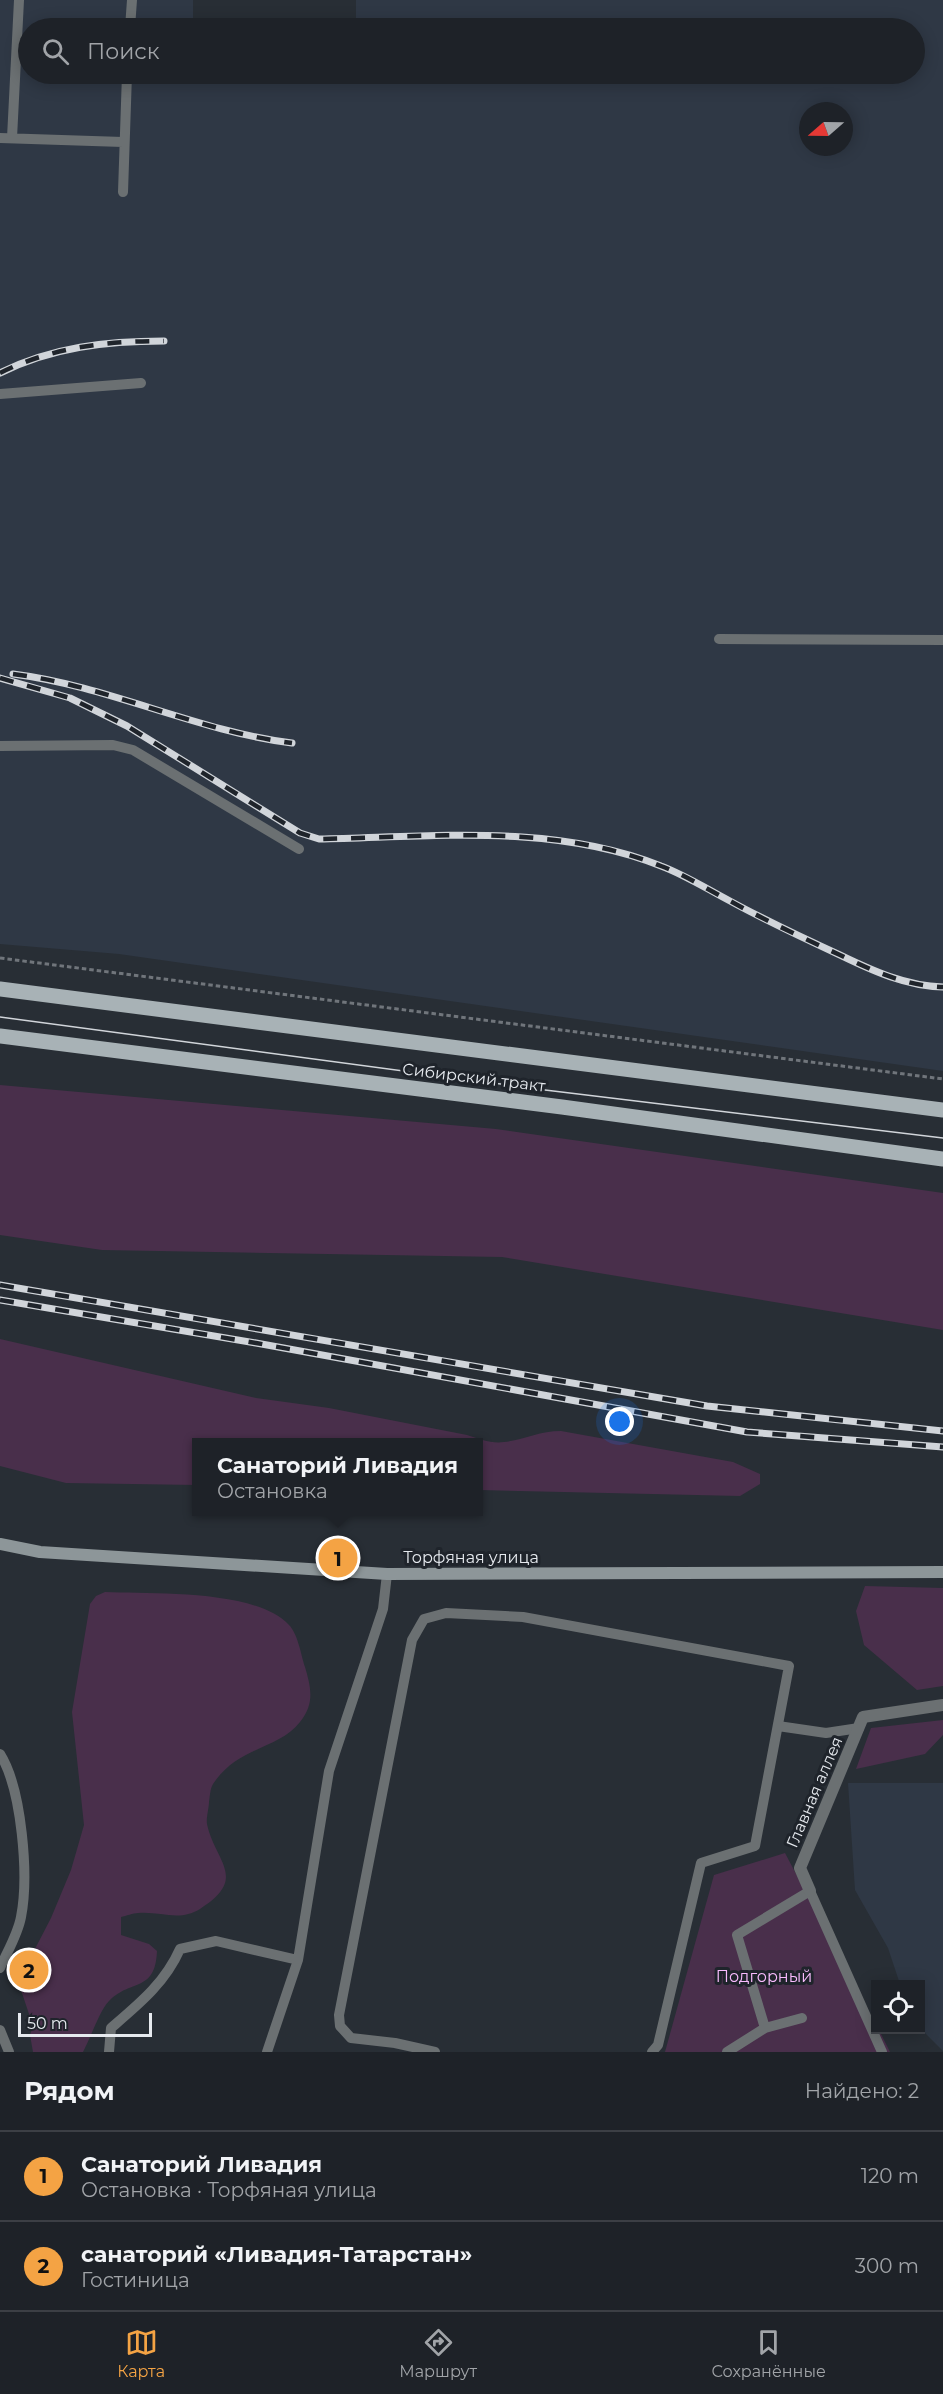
<!DOCTYPE html>
<html lang="ru">
<head>
<meta charset="utf-8">
<style>
  :root { --surface:#1e2228; --page:#262a30; --text:#f1f3f6; --muted:#a1a4a8; --line:#3c3f45; --accent:#f4a344 }
  body { margin:0; font-family:Montserrat,sans-serif; background:var(--page); color:var(--text) }
  .controls { position:absolute; right:18px; bottom:18px; display:grid; overflow:hidden; border-radius:0px; box-shadow:0 3px 15px #0003 }
  .controls button { width:54px; height:54px; display:grid; place-items:center; padding:0; border:0; border-bottom:2px solid var(--line); background:var(--surface); color:var(--text); font:30px sans-serif }
  .compass { position:absolute; left:799px; top:102px; width:54px; height:54px; border-radius:50%; background:var(--surface); box-shadow:0 3px 15px #0003; rotate:250deg }
  .scale { position:absolute; left:18px; bottom:15px; width:134px; box-sizing:border-box; padding-left:6px; border:3px solid #e6eaef; border-top:0; font-size:16px; line-height:21px; white-space:nowrap; color:#e6eaef; -webkit-text-stroke:4px #1f242b; paint-order:stroke }
  .you { position:absolute; left:620px; top:1422px; width:21px; height:21px; margin:-15px; border:4px solid #fff; border-radius:50%; background:#1a73e8; box-shadow:0 0 0 9px #1a73e833 }
  .badge { display:grid; place-items:center; width:39px; height:39px; border-radius:50%; background:var(--accent); color:#111; font-size:20px; font-weight:700 }
  .pin { position:absolute; translate:-50% -50%; border:3px solid #fff; box-shadow:0 2px 6px #0006 }
  .popup { position:absolute; left:192px; top:1438px; width:291px; height:78px; box-sizing:border-box; display:grid; place-content:center; border-radius:0px; background:var(--surface); filter:drop-shadow(0 2px 4px #0005); font-size:20px; white-space:nowrap; color:var(--muted) }
  .popup b { font-size:22px; color:var(--text) }
  .popup::after { content:''; position:absolute; left:50%; top:100%; margin-left:-12px; border:12px solid transparent; border-top-color:var(--surface) }
  .list { margin:0; padding:0; list-style:none }
  h2 { display:flex; justify-content:space-between; align-items:center; height:78px; margin:0; padding:0 24px; font-size:26px }
  h2 small { font-size:20px; font-weight:400; color:var(--muted) }
  .list li { display:grid; grid-template-columns:39px 1fr auto; gap:18px; align-items:center; box-sizing:border-box; height:90px; padding:0 24px; border-top:2px solid var(--line) }
  .list b { display:block; font-size:22px; white-space:nowrap }
  .list p { margin:0; font-size:20px; white-space:nowrap; color:var(--muted) }
  .list em { font-size:20px; font-style:normal; color:var(--muted) }
  .icon { flex:none; width:33px; height:33px; fill:none; stroke:currentColor; stroke-width:2; stroke-linecap:round; stroke-linejoin:round }
  .map { position:relative; flex:none; width:943px; height:2052px; overflow:hidden }
  .search { position:absolute; background:var(--surface); box-shadow:0 3px 15px #0003; left:18px; right:18px; top:18px; height:66px; display:flex; align-items:center; gap:15px; box-sizing:border-box; padding:0 21px; border-radius:33px; color:var(--muted); font-size:22px }
  .sheet { height:258px; background:var(--surface) }
  nav { display:flex; justify-content:space-around; align-items:center; box-sizing:border-box; height:84px; border-top:2px solid var(--line); background:var(--surface); font-size:16px; color:var(--muted) }
  nav a { display:grid; justify-items:center; gap:3px }
  nav .on { color:var(--accent) }
  .map>svg:first-child { display:block }
  .built { fill:#2f3845; fill-rule:evenodd }
  .green { fill:#492f4b }
  .lines { fill:none; stroke-linecap:round; stroke-linejoin:round }
  .path { stroke:#70757b; stroke-width:3; stroke-dasharray:4.5 3; stroke-linecap:butt }
  .lane { stroke:#6b7072; stroke-width:10 }
  .street { stroke:#6b7072; stroke-width:12 }
  .secondary { stroke:#8d9699; stroke-width:12 }
  .primary { stroke:#a8b2b6; stroke-width:15 }
  .tram { stroke:#d1d5da; stroke-width:1.5 }
  .rail-casing { stroke:#d1d5da; stroke-width:7 }
  .rail { stroke:#1f242b; stroke-width:4.5; stroke-dasharray:14; stroke-linecap:butt }
  .labels { text-anchor:middle; stroke-width:6; stroke-linejoin:round; paint-order:stroke }
  .street-label { font-size:16px; fill:#e6eaef; stroke:#1f242b }
  .park-label { font-size:16px; fill:#f9bbfe; stroke:#1f242b }
</style>
</head>
<body>
<div class="map">
<svg width="943" height="2052" viewBox="0 0 943 2052">
  <rect width="100%" height="100%" fill="#282e35"/>
  <path class="built" d="M0 0H193V28H28V74H914V28H356V0H943V1071L119 954 0 944ZM808 111H844V147H808Z
    M848 1783H943V2051L921 2029 920 1984H900L888 1948 855 1890Z"/>
  <path class="green" d="M0 1085 496 1129 943 1193V1330L502 1257 102 1250 0 1235Z
    M0 1339 256 1398 329 1408 467 1435C479 1439 492 1444 504 1442 524 1440 539 1431 561 1431L733 1462 760 1474V1484L740 1496 479 1490V1442H197V1485L66 1483 0 1466Z
    M865 1586 943 1588V1686L917 1690 864 1645 856 1611Z
    M105 1592C151 1594 256 1589 289 1625 298 1634 301 1655 305 1667 311 1687 315 1704 300 1722 278 1750 238 1746 213 1784 210 1789 210 1796 209 1802 209 1808 206 1818 207 1824 215 1862 249 1878 200 1909 179 1922 161 1911 138 1913 133 1913 126 1916 121 1917V1935L149 1944 157 1951C155 1993 132 1978 109 2001 100 2010 90 2039 83 2052H33L30 2035 33 2026 21 1990 23 1972 51 1918 71 1870 84 1825 72 1712 90 1604 96 1596Z
    M943 1720V1735L925 1754 856 1769 871 1728Z
    M785 1853 875 2024 876 2030H879L890 2052H665L714 1875Z"/>
  <g class="lines">
    <path class="path" d="M0 958 943 1079
      M338 1558V1542"/>
    <path class="lane" d="M130 28 132 0
      M0 138 123 142
      M12 138 19 0
      M123 192 127 74
      M0 394 141 383
      M719 639 943 640
      M0 746 113 745 133 750 299 849
      M778 1726 826 1733 859 1728
      M0 1754C22 1789 29 1876 21 1917 18 1934 7 1952 0 1968
      M765 2028 737 1935 810 1891 882 2052
      M0 2030 9 2052
      M109 2052 111 2028C139 2004 165 1983 180 1949L216 1941 298 1960 329 1771 383 1609 387 1574
      M267 2052 298 1960
      M435 2052 395 2043 351 2038 340 2026 339 2015 412 1640 424 1619 446 1613 523 1617 789 1666 755 1846 701 1863 658 2045 652 2052
      M727 2052 765 2028 802 2018"/>
    <path class="street" d="M810 1891 800 1868 863 1717 943 1705"/>
    <path class="secondary" d="M0 1544 40 1552 387 1574 943 1572"/>
    <path class="primary" d="M0 989 943 1110
      M0 1036 562 1107 943 1159"/>
    <path class="tram" d="M0 1017 545 1090 943 1138"/>
    <g class="rail-casing">
      <path id="rail" d="M0 373C52 347 107 341 164 341
        M13 674C109 686 196 731 292 743
        M0 678 70 698 127 726 300 833 319 839C432 837 554 823 661 866 685 875 707 889 730 901 765 920 803 938 840 955 873 971 906 986 943 987
        M0 1285 707 1406 943 1431
        M0 1300 256 1343 747 1432 943 1447"/>
    </g>
    <use href="#rail" class="rail"/>
  </g>
  <g class="labels">
    <g class="street-label">
      <text transform="translate(474 1077) rotate(7)" y="6">Сибирский тракт</text>
      <text x="471" y="1563">Торфяная улица</text>
      <text transform="translate(814 1792) rotate(-67)" y="6">Главная аллея</text>
    </g>
    <g class="park-label">
      <text x="764" y="1982">Подгорный</text>
    </g>
  </g>
</svg>
<div class="controls">
<button><svg class="icon" aria-label="locate" viewBox="0 0 24 24"><circle cx="12" cy="12" r="6"/><path d="M12 2v4M12 18v4M2 12h4M18 12h4"/></svg></button>
</div>
<svg class="compass" viewBox="-18 -18 36 36"><path d="M0-13l5 13h-10z" fill="#e53935"/><path d="M0 13l5-13h-10z" fill="#a1a4a8"/></svg>
<div class="scale">50 m</div>
<div class="you"></div>
<div class="pin badge" style="left:338px;top:1558px">1</div>
<div class="popup"><b>Санаторий Ливадия</b>Остановка</div>
<div class="pin badge" style="left:29px;top:1970px">2</div>
<div class="search"><svg class="icon" aria-label="search" viewBox="0 0 24 24"><circle cx="10" cy="10" r="6"/><path d="M15 15l6 6"/></svg>Поиск</div>
</div>
<section class="sheet">
<h2>Рядом<small>Найдено: 2</small></h2>
<ul class="list">
<li><span class="badge">1</span><div><b>Санаторий Ливадия</b><p>Остановка · Торфяная улица</p></div><em>120 m</em></li>
<li><span class="badge">2</span><div><b>санаторий «Ливадия-Татарстан»</b><p>Гостиница</p></div><em>300 m</em></li>
</ul>
</section>
<nav>
<a class="on"><svg class="icon" aria-label="map" viewBox="0 0 24 24"><path d="M3 6l6-2 6 2 6-2v14l-6 2-6-2-6 2zM9 4v14M15 6v14"/></svg>Карта</a>
<a><svg class="icon" aria-label="directions" viewBox="0 0 24 24"><path d="M12 3l9 9-9 9-9-9zM9 14v-3h6M13 9l2 2-2 2"/></svg>Маршрут</a>
<a><svg class="icon" aria-label="saved" viewBox="0 0 24 24"><path d="M7 4h10v16l-5-4-5 4z"/></svg>Сохранённые</a>
</nav>
</body>
</html>
